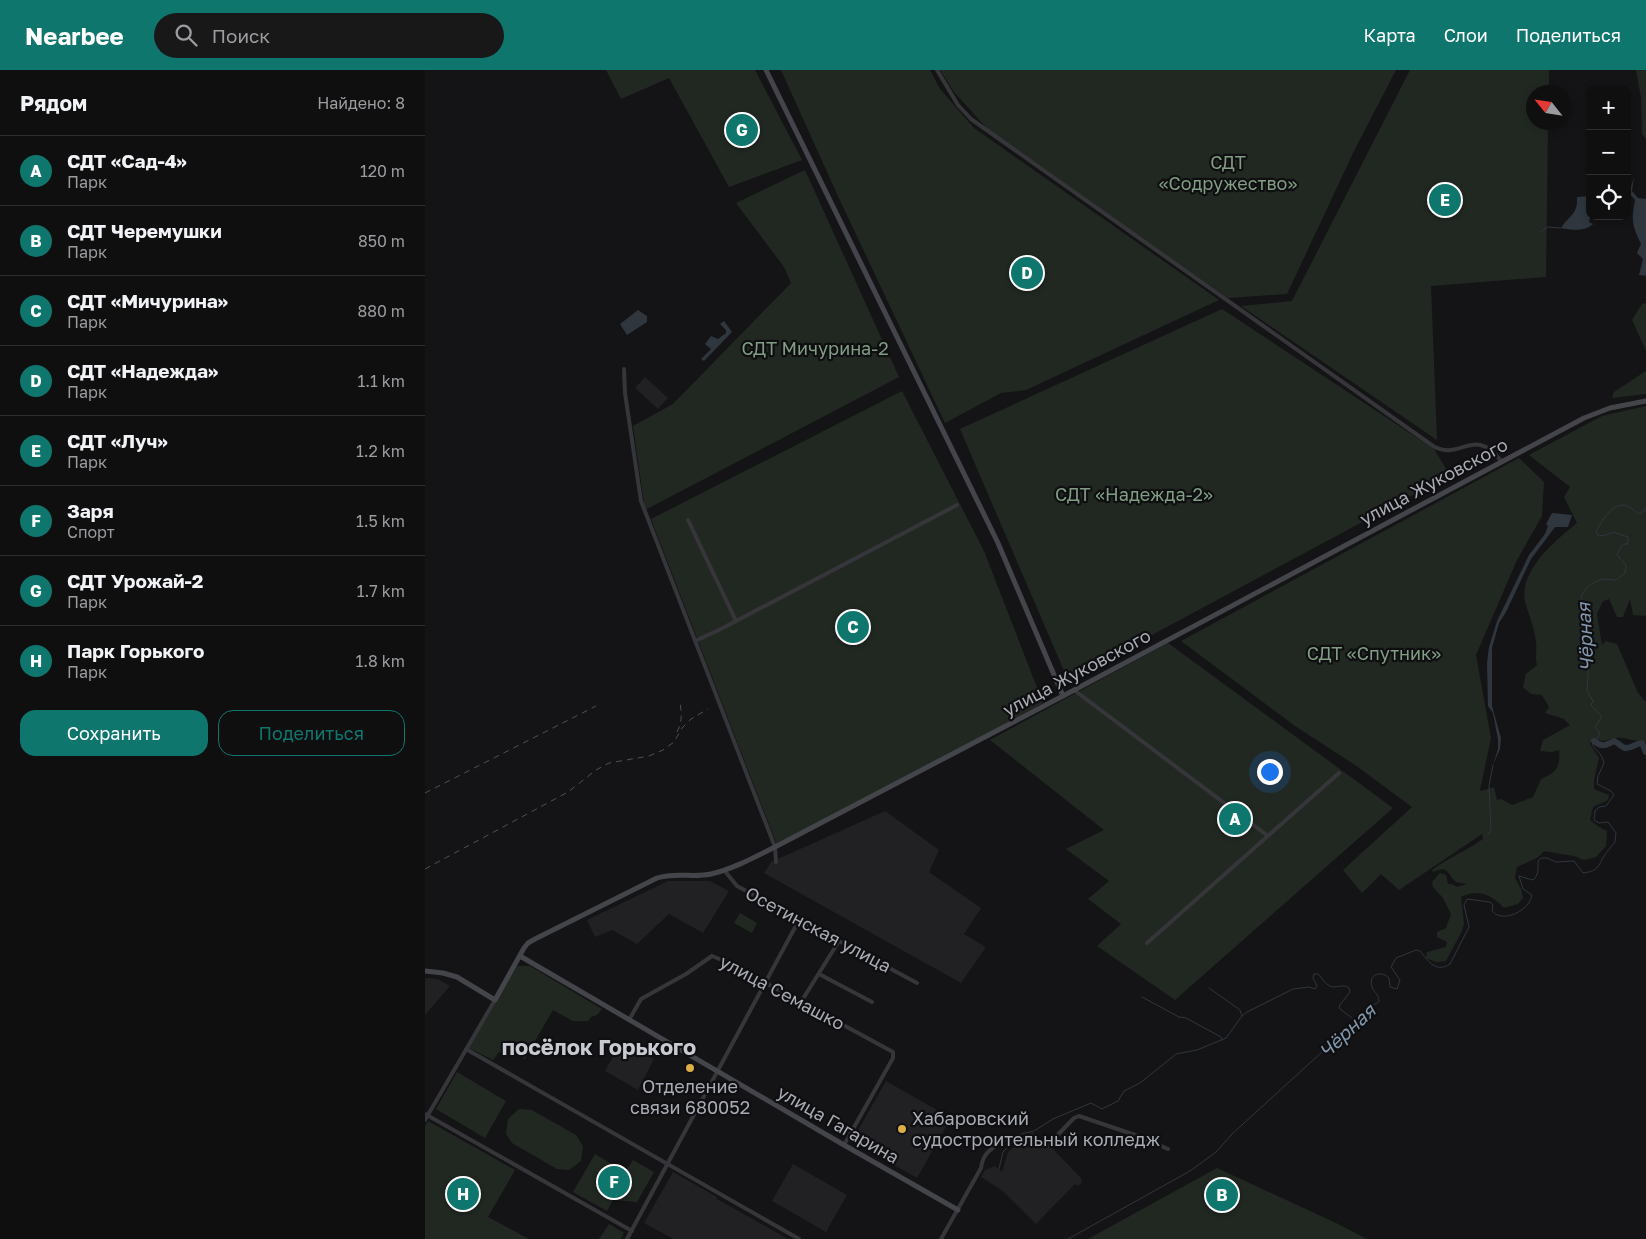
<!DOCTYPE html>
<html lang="ru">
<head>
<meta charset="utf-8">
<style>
  :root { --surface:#0f0f10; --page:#181819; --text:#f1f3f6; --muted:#9b9c9f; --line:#2f2f30; --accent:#0f766e }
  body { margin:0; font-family:"Golos Text",sans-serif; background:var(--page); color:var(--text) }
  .controls { position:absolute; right:15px; top:15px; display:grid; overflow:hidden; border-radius:10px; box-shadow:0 2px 8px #0003 }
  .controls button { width:45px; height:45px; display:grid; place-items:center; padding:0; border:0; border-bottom:1px solid var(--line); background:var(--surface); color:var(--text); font:25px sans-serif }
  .compass { position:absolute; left:1101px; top:15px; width:45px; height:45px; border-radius:50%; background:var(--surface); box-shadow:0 2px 8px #0003; rotate:300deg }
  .you { position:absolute; left:844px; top:701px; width:18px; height:18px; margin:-12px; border:4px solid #fff; border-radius:50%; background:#1a73e8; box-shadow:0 0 0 8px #1a73e833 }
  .badge { display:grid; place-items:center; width:32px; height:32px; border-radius:50%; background:var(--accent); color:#fff; font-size:16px; font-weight:700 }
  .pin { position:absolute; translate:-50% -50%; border:2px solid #fff; box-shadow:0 1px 5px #0006 }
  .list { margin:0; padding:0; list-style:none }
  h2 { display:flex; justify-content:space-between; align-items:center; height:65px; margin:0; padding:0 20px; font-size:21px }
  h2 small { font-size:16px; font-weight:400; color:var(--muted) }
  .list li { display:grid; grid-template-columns:32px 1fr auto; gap:15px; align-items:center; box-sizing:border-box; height:70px; padding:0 20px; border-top:1px solid var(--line) }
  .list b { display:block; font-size:19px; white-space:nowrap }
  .list p { margin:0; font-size:16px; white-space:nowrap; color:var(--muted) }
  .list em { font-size:16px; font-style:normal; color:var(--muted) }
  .actions { display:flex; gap:10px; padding:15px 20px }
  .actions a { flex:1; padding:11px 0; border:1px solid var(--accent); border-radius:15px; text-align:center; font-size:18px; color:var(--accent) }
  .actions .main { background:var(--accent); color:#fff }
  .icon { flex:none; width:28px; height:28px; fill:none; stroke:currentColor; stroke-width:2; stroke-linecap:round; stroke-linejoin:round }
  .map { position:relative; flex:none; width:1221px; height:1169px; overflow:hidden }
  header { display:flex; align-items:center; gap:30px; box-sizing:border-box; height:70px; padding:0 25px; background:var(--accent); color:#fff }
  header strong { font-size:24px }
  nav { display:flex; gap:28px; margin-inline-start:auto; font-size:18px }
  .search { width:350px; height:45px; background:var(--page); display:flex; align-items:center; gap:12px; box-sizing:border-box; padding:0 18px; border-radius:28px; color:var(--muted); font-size:19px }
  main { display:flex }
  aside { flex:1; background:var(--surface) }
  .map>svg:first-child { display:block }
  .built { fill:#212023 }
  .green { fill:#212822 }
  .water { fill:#2f363d }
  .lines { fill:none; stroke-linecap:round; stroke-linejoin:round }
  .stream { stroke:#2f363d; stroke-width:1 }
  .river { stroke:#2f363d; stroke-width:6 }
  .street { stroke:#36363a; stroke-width:4 }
  .secondary { stroke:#44454a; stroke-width:5 }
  .rail { stroke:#4f5055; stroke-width:1; stroke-dasharray:6 5; stroke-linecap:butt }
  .poi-dot { fill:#dcaf46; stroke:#0f0f11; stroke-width:2 }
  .labels { text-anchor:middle; stroke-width:4.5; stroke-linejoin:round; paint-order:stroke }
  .park-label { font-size:18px; fill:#819d84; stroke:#0f0f11 }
  .street-label { font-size:18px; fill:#a8abb4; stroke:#0f0f11 }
  .poi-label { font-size:18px; fill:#a8abb4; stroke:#0f0f11 }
  .water-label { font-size:19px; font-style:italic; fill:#8297ac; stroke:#0f0f11 }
  .district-label { font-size:22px; font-weight:bold; fill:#c8cad1; stroke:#0f0f11 }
</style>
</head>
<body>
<header>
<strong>Nearbee</strong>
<div class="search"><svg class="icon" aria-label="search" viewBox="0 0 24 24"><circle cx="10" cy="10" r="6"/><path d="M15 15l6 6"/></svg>Поиск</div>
<nav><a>Карта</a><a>Слои</a><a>Поделиться</a></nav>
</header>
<main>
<aside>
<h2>Рядом<small>Найдено: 8</small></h2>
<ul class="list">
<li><span class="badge">A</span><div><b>СДТ «Сад-4»</b><p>Парк</p></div><em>120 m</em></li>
<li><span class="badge">B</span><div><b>СДТ Черемушки</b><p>Парк</p></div><em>850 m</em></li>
<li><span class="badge">C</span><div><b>СДТ «Мичурина»</b><p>Парк</p></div><em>880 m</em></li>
<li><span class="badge">D</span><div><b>СДТ «Надежда»</b><p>Парк</p></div><em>1.1 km</em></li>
<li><span class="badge">E</span><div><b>СДТ «Луч»</b><p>Парк</p></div><em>1.2 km</em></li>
<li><span class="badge">F</span><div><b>Заря</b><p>Спорт</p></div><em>1.5 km</em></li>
<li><span class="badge">G</span><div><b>СДТ Урожай-2</b><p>Парк</p></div><em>1.7 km</em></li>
<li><span class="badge">H</span><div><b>Парк Горького</b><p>Парк</p></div><em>1.8 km</em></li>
</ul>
<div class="actions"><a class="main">Сохранить</a><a>Поделиться</a></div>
</aside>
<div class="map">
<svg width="1221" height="1169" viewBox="0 0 1221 1169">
  <rect width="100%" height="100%" fill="#141416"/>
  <path class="built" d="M220 307 243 328 233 339 210 318Z
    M460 741 514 780 504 802 556 838 539 864 561 877 536 913 339 803 346 792Z
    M243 811H285L304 821 278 863 244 844 212 874 187 860 170 867 162 850Z
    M0 908 13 909 25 916 0 945Z
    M197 971 229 989 213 1020 180 1001Z
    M461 1011 526 1048 492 1108 427 1071Z
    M603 1065 608 1066 618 1075 626 1077 656 1108 657 1112 653 1116 650 1114 611 1154 578 1121 556 1107 560 1100 570 1096 577 1102 583 1082Z
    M368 1094 422 1125 401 1162 347 1131Z
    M248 1102 292 1127V1129L363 1169H248L219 1153Z"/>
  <path class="green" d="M181 0H330L377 90 304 117 244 8 196 29Z
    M356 0H505L515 19 549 58 794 230 601 320 576 323 520 353 412 124Z
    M515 0H971L930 79 862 224 803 228 568 65 529 22Z
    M985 0H1124V22H1108V52L1123 53 1121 207 1006 216 1012 370 816 236 867 231Z
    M1211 0H1221V69L1217 64 1216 27Z
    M380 100 474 307 220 440 208 356 248 334 366 213 359 197 311 133Z
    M1221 233V281L1207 250 1217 234Z
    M797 239 1009 379 1025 405 643 610 535 359Z
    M1221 301V324L1187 328 1189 322Z
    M477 321 559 481 618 633 363 773 352 775 226 449Z
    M1221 336V546L1208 545 1205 529 1198 547H1192L1184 529 1178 531 1172 544 1177 575 1181 571 1192 574 1213 623 1221 632V673L1217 670C1206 672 1201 667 1192 668 1179 669 1182 674 1168 668L1165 674 1174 688 1169 710V719L1184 725 1183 730 1168 737 1165 750 1174 757 1182 761 1181 776 1171 787 1159 790 1149 786 1119 781 1112 788 1092 797 1090 808 1096 819 1098 828 1093 834 1079 838C1067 825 1053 818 1036 827L1039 854 1037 861 1021 891 1011 892 1001 888 1002 882 1021 877 1022 872 1012 867V862L1021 858 1026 844 1018 828 1008 817 1007 812 1015 803 1021 805 1023 814H1027L1032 817 1042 814 1031 812C1020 802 1025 795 1008 802L1007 800C1023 788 1041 781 1058 769L1057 764 974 820 956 804 937 823 918 800 987 737 930 695 870 656 756 571 1094 388 1119 412 1117 446 1092 490 1051 585 1066 668 1055 720 1056 721 1069 717 1072 730 1076 729 1087 735 1108 727 1116 709C1131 703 1136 697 1134 680L1127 682 1115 681 1118 670 1145 655 1139 649 1120 643 1124 637 1117 625 1106 624 1098 617 1101 604 1112 595C1110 587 1112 580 1111 572 1110 558 1103 544 1100 531 1094 500 1131 470 1152 453L1139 427 1145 417 1104 385 1177 346Z
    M743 573 968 738 750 930 672 876 696 854 663 829 684 811 641 779 679 760 565 670Z
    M315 843 332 853 327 863 309 853Z
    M92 896H105L177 939 172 945 166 947 163 951H148L128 940 99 990 98 985 91 982 83 986 74 982 68 990 44 978Z
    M32 1002 81 1031 60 1068 11 1039Z
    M94 1039 107 1040 151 1065 158 1076 156 1091 144 1100 132 1099 87 1073 81 1064 83 1049Z
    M3 1051 90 1100 63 1147 104 1169H0V1056Z
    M170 1084 200 1102 208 1090 229 1102 212 1132 188 1130 182 1141 148 1122Z
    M792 1098 911 1153 942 1169H663Z
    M184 1154 199 1163 196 1169H174Z"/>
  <path class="water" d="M1209 107 1207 121 1213 128 1221 129V206L1214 205 1218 189 1212 183 1216 174C1207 155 1206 150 1210 130L1204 123Z
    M1165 126V146H1176L1165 148 1164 152 1168 154C1160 162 1146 160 1136 158 1144 145 1153 145 1152 127Z
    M213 240 222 246V252L202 265 195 254Z
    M299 251 307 262 279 291 276 289 286 279 280 274 286 266 293 269 301 263V260L295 254Z
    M1127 443 1147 445 1143 457H1130L1106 489 1081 542 1074 553 1067 578V636L1076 668 1075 679 1068 695 1073 679V670L1068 643 1063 636 1062 593 1064 577 1072 551 1104 485 1120 464 1123 456 1121 454Z"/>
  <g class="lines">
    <path class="stream" d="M1115 162 1123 157 1136 158
      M1063 764 1066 760 1064 716 1068 695
      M1182 782 1190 772 1191 763 1183 752 1174 753 1169 750 1170 741 1174 737 1181 736 1189 725 1186 721 1172 714 1173 706 1179 693C1176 681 1171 682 1167 674L1174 666V661L1170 657 1177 647 1166 635 1168 631 1162 621 1165 570 1163 560 1157 542 1156 527 1159 521 1166 514 1177 509 1191 510 1200 503 1201 495 1192 485 1194 480 1198 474H1203V467L1188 462 1181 465 1173 466 1171 461C1176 452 1187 434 1199 435 1204 436 1209 440 1213 444L1221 439
      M784 918 815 940 817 946
      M717 927 754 947 761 948 796 967 797 970
      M591 1069 596 1064 609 1061 628 1049 666 1033 677 1039 693 1031 699 1021 715 1013 751 984 772 980 801 968 817 946 822 942 868 919 884 917 890 919 892 916 888 908 889 904H893C897 908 900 914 905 916 912 919 917 913 924 918L925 922 914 936 915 939 931 951
      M574 1099 578 1082 588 1072
      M643 1169 765 1101 791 1082 807 1064 931 951 936 949 945 937 954 932C954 924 949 923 947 917 943 904 956 900 964 908L965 917 972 919 975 910 966 897 971 888 991 880 995 881C1002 889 1010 904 1025 894L1044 857 1039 835 1042 829 1065 832 1068 835 1067 841C1078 854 1105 840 1107 825L1098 819 1094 806 1108 810C1114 805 1113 798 1113 791L1116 788H1122L1131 792 1149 791 1158 803C1175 801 1173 795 1181 783"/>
    <path class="river" d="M1169 671C1177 678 1182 675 1189 671 1194 673 1196 677 1200 678 1207 679 1210 673 1217 673L1221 682"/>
    <path class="street" d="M512 0 533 35 546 49 1008 376C1037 392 1048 354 1077 392
      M199 299 200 323 216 431 350 777 351 792
      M263 450 311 551
      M270 571 294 560 532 435
      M649 620 843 766
      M299 800 312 816 492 913
      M722 873 914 703
      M394 904 447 932
      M376 932 414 871
      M204 950 216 929 261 904 287 886 304 893 468 982V988L419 1075
      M41 979 374 1169
      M0 1044 207 1161
      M0 1050 70 930
      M202 1169 374 850
      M516 1169 556 1098C558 1081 568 1079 580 1069L590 1072 607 1065 617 1075 622 1076 649 1048 654 1046 713 1066 743 1079"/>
    <path class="secondary" d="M341 0 573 473 638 626
      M95 886 419 1075 533 1140
      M0 901 18 903 32 907 70 930 99 878 103 873 110 869 232 808C250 802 268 808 286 804 308 799 330 787 350 777L638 626 1159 348 1185 338 1221 331"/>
    <path class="rail" d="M252 662C257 652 257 644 255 633
      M0 723 171 636
      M0 799 143 722 171 700 184 693 224 686 238 680 249 672 257 658 266 649 283 639"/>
  </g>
  <g class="poi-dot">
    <circle cx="265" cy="998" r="5"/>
    <circle cx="477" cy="1059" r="5"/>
  </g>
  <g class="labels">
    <g class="park-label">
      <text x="803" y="99">СДТ<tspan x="803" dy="21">«Содружество»</tspan></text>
      <text x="390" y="285">СДТ Мичурина-2</text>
      <text x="709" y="431">СДТ «Надежда-2»</text>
      <text x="949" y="590">СДТ «Спутник»</text>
    </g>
    <g class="street-label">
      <text transform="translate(1009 412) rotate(-28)" y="6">улица Жуковского</text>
      <text transform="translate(652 603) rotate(-28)" y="6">улица Жуковского</text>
      <text transform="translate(393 860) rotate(28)" y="6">Осетинская улица</text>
      <text transform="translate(357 923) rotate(28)" y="6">улица Семашко</text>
      <text transform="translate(413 1055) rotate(30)" y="6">улица Гагарина</text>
    </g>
    <g class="poi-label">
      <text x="265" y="1023">Отделение<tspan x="265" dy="21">связи 680052</tspan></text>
      <text x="487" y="1055" text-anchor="start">Хабаровский<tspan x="487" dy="21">судостроительный колледж</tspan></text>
    </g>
    <g class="water-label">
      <text transform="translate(1160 567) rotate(-93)" y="7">Чёрная</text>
      <text transform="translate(922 961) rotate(-43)" y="7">Чёрная</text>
    </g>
    <g class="district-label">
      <text x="174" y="985">посёлок Горького</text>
    </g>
  </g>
</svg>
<div class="controls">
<button>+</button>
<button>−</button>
<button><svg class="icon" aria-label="locate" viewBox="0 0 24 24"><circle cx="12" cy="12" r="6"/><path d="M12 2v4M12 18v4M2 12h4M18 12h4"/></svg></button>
</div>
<svg class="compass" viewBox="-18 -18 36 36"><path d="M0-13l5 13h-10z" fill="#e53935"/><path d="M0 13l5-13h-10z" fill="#9b9c9f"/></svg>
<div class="you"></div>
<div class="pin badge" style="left:810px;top:749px">A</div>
<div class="pin badge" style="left:797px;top:1125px">B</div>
<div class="pin badge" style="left:428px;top:557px">C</div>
<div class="pin badge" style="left:602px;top:203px">D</div>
<div class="pin badge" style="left:1020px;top:130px">E</div>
<div class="pin badge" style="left:189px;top:1112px">F</div>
<div class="pin badge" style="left:317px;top:60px">G</div>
<div class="pin badge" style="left:38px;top:1124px">H</div>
</div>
</main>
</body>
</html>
